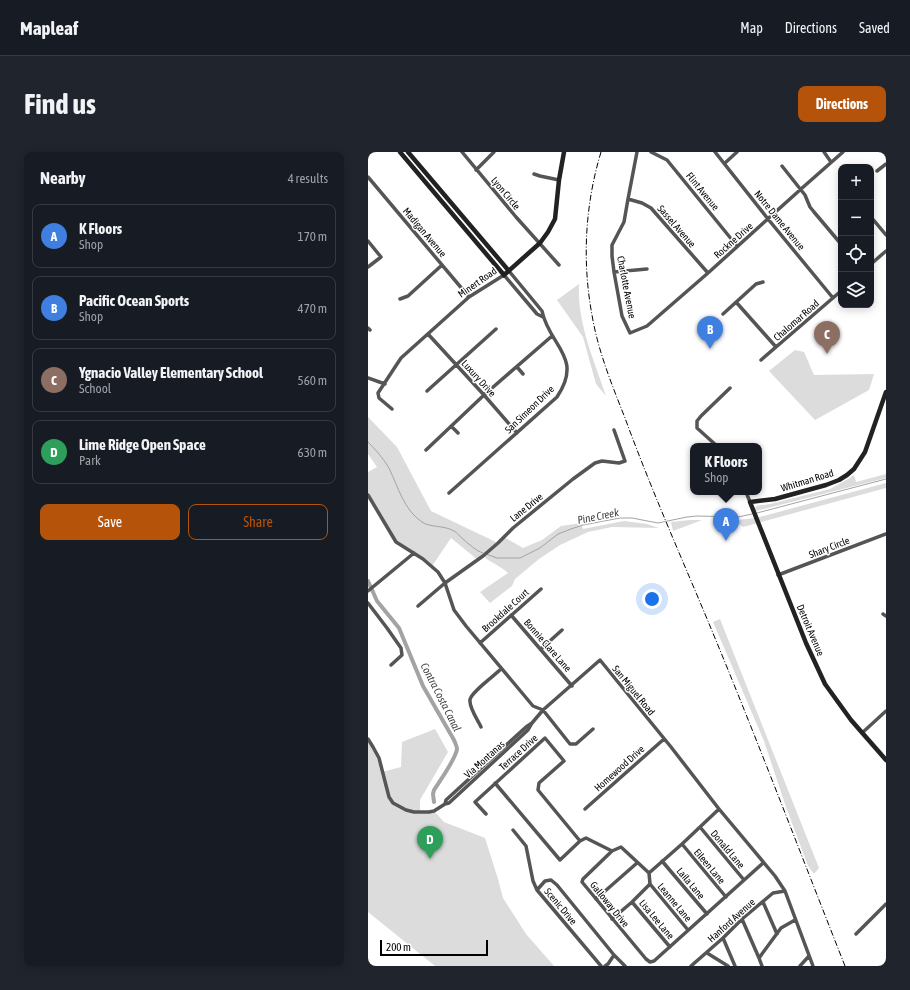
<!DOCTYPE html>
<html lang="en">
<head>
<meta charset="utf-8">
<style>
  :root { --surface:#171b24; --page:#20242c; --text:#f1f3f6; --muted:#9ea1a6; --line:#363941; --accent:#b45309 }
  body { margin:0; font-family:"Asap Condensed",sans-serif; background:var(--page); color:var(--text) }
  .controls { position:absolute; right:12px; top:12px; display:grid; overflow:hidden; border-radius:8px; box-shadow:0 2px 10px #0003 }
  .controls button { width:36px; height:36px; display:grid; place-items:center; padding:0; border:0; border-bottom:1px solid var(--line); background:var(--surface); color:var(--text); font:20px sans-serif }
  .scale { position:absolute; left:12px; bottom:10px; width:108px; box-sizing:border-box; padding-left:4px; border:2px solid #000; border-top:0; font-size:11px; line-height:14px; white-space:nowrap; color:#000; -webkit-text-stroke:3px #fff; paint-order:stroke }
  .you { position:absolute; left:284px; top:447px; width:14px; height:14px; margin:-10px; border:3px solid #fff; border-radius:50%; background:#1a73e8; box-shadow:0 0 0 6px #1a73e833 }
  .badge { display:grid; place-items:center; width:26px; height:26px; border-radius:50%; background:var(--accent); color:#fff; font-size:13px; font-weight:700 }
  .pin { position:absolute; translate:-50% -33px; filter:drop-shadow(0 1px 2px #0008) }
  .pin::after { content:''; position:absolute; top:21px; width:14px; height:12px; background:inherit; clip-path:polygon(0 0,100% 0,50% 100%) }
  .popup { position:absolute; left:322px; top:291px; width:72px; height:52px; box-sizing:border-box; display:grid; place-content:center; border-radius:8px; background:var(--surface); filter:drop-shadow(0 1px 3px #0005); font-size:13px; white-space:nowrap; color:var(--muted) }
  .popup b { font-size:15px; color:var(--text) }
  .popup::after { content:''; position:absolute; left:50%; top:100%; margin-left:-8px; border:8px solid transparent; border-top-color:var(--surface) }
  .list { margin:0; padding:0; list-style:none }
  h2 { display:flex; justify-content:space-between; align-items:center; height:52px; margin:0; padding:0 16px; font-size:17px }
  h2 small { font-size:13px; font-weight:400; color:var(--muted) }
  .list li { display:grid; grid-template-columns:26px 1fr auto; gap:12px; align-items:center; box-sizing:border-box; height:64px; margin:0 8px 8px; padding:0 8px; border:1px solid var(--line); border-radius:8px }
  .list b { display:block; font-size:15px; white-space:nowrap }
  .list p { margin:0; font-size:13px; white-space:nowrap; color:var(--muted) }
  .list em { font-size:13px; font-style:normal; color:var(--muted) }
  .actions { display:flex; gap:8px; padding:12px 16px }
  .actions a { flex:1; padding:9px 0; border:1px solid var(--accent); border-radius:8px; text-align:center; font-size:14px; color:var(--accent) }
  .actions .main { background:var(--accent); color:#fff }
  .icon { flex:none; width:22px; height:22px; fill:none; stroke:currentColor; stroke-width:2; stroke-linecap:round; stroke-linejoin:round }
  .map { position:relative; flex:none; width:518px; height:814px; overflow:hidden; border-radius:8px }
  header { display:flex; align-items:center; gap:24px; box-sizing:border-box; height:56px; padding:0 20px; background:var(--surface); border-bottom:1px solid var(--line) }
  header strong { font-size:19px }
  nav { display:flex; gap:22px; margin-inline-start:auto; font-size:14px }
  .intro { display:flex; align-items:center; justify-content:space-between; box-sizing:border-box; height:96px; padding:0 24px }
  h1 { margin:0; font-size:28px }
  .button { padding:10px 18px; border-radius:8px; background:var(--accent); color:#fff; font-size:14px; font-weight:700 }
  main { display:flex; gap:24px; padding:0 24px }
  aside { flex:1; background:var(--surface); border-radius:8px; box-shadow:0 2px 10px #0003 }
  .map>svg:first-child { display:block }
  .green { fill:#dcdcdc }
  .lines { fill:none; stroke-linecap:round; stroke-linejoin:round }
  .stream { stroke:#a3a3a3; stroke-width:1 }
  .canal { stroke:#a3a3a3; stroke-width:4 }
  .street { stroke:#555; stroke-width:3.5 }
  .secondary { stroke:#222; stroke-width:4.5 }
  .rail { stroke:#000; stroke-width:1; stroke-dasharray:6 2 1 2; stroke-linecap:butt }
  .labels { text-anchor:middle; stroke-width:3; stroke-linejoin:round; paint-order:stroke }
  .street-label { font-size:10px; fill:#000; stroke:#fff }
  .water-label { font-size:11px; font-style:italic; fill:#444; stroke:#fff }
</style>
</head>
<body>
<header>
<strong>Mapleaf</strong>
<nav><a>Map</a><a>Directions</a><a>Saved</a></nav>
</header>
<div class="intro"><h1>Find us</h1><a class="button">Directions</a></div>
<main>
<aside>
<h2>Nearby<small>4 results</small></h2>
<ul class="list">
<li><span class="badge" style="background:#3f7fe0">A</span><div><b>K Floors</b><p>Shop</p></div><em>170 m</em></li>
<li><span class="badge" style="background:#3f7fe0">B</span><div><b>Pacific Ocean Sports</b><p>Shop</p></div><em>470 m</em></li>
<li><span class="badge" style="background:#8d6e63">C</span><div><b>Ygnacio Valley Elementary School</b><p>School</p></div><em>560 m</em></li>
<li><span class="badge" style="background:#2e9e5b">D</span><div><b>Lime Ridge Open Space</b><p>Park</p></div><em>630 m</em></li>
</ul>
<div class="actions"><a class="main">Save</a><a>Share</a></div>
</aside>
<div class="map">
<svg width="518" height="814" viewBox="0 0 518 814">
  <rect width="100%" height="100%" fill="#fff"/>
  <path class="green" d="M211 132C209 171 226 208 238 244L228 232 215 185 189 148Z
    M427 198 436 200 446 223 506 222 501 238 447 268 401 219Z
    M0 265 29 295 63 359 130 391 136 385 155 396 174 388 193 374 213 371 215 377 256 369 279 372 291 376 244 375 220 380 192 393 171 407 147 427 144 434 122 451 112 440 140 421C133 414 123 411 115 404L110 408 83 386 64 414 28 390 0 343V320L9 315 0 302Z
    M518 322V326L388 359 387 357 388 354 402 352 462 337 480 327 486 323 488 330Z
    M518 331V336L375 375 368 370 369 368 388 366Z
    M322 368H334L305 379 303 370Z
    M352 467 451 716 446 722 440 714 418 655 396 589 345 470Z
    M67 577 80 600 52 648V660L66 659 76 670 117 686 130 727 135 746 158 782 186 814H67L0 760V587L5 595 14 620 33 615 34 590Z"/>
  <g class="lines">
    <path class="stream" d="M0 290C8 298 15 306 21 316 30 335 36 358 54 370 63 376 76 373 86 379 90 381 92 385 95 387 101 392 108 399 115 401
      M389 361 518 327
      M118 402 129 406H152L172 396 190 382 203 377 215 373 252 366H264L290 371 319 365 329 364 370 365 384 362"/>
    <path class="canal" d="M0 429 9 449 31 476 55 534 86 588C87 591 89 594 89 597 88 606 72 629 66 638L65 642 66 650"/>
    <path class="street" d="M94 0 148 65 191 113
      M269 0 260 47 256 70 244 93V104L246 120 254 164 262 181 279 174 340 121 433 37 475 0
      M283 0 299 8 369 94
      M347 0 400 67 465 146
      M456 0 463 10
      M357 11 369 0
      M414 14 437 43 442 55 446 60 473 92
      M108 18 126 0
      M509 19 518 12
      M166 22 172 24 191 28
      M0 25 101 145
      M260 47 274 51 283 56 340 121
      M503 65 518 83
      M0 89 13 105 0 115
      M503 112 518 99
      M246 120 279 117
      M32 147 40 144 74 113
      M368 150 408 195
      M355 162 388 132 395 130
      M0 176 2 178
      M60 182 116 243 149 281
      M393 208 473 139
      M149 215 155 222
      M0 226 17 232
      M59 239 128 177
      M24 257 11 246 10 241 33 206 101 145 136 123 169 162 175 165
      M83 274 90 281
      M349 294 329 276V269L333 264 362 236
      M58 298 116 243 184 184
      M378 340 382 350
      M81 341 189 245C216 205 181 194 174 159L141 119
      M0 343 28 390 55 407 70 420 77 431 86 458 98 474 165 554 175 558 202 592H208L225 577
      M410 423 518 382
      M0 439 46 401
      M0 451 19 476 33 496 34 503 23 513
      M50 454 77 431 115 404 130 391 145 376 205 327 227 311 234 309 251 311 257 309 246 278
      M515 462 518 464
      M143 463 204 534
      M112 491 173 437
      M173 497 194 478
      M164 571 158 575 78 648 77 652 81 651 160 578 164 571 175 558 232 508 303 595 351 657 407 724 417 739 445 814
      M113 575C110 568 101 556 102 548 102 541 127 523 133 517
      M494 581 518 559
      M0 587 5 595 11 606 21 645 25 651 38 658 46 660H61L66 659 77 652
      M127 631 192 708 212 689
      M217 657 296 587
      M351 657 314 692 281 721 253 695 244 699 215 727 214 730 278 807 282 810 286 809 395 711
      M118 662 107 650 177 586 196 609 171 631 170 638 212 689 218 686 244 699
      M332 675 376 728
      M145 678 158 694 165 729 169 738 233 814
      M314 692 358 745
      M294 709 339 762
      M282 732 320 778
      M169 738 177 729 183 728 189 733 246 803 257 814
      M228 747 269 711
      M264 750 302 795
      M395 750 409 782
      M244 767 264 750 282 732 281 721
      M374 767 391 806
      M488 782 518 752
      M355 786 367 814
      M339 801 360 814
      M237 814 240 812 246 803
      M323 814 355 786 374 767 405 741 417 739
      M394 814 391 806 413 776 427 768
      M432 814 441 804"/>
    <path class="secondary" d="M32 0 136 123 172 91 180 80 187 67 191 28 196 0
      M40 0 141 119
      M518 240 497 300 486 317 479 323 471 328 458 333 407 347 382 350 438 491 457 532 483 568 518 608"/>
    <path class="rail" d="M233 0C217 53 214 109 224 163 230 199 244 233 257 266 279 326 304 384 329 443 381 566 428 690 477 814"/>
  </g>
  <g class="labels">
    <g class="street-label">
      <text transform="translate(335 39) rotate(51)" y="4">Flint Avenue</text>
      <text transform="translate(138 41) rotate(50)" y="4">Lyon Circle</text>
      <text transform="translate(412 68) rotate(51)" y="4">Notre Dame Avenue</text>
      <text transform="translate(309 74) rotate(49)" y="4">Sassel Avenue</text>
      <text transform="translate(57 80) rotate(50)" y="4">Madigan Avenue</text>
      <text transform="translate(365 88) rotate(-42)" y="4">Rockne Drive</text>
      <text transform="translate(109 130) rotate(-35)" y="4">Minert Road</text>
      <text transform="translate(259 135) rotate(79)" y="4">Charlotte Avenue</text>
      <text transform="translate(428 168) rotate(-41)" y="4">Chalomar Road</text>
      <text transform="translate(111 226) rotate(48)" y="4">Luxury Drive</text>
      <text transform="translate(161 257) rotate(-44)" y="4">San Simeon Drive</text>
      <text transform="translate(439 328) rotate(-17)" y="4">Whitman Road</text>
      <text transform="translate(158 355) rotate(-39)" y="4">Lane Drive</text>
      <text transform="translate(461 395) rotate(-21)" y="4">Shary Circle</text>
      <text transform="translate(137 458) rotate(-42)" y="4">Brookdale Court</text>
      <text transform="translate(443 478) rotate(67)" y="4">Detroit Avenue</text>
      <text transform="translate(180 493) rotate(49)" y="4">Bonnie Clare Lane</text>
      <text transform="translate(266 538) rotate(51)" y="4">San Miguel Road</text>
      <text transform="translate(150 600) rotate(-42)" y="4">Terrace Drive</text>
      <text transform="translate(116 607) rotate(-42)" y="4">Via Montanas</text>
      <text transform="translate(251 616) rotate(-42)" y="4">Homewood Drive</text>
      <text transform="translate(360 697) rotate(50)" y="4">Donald Lane</text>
      <text transform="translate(342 714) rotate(50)" y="4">Eileen Lane</text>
      <text transform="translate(323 731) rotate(50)" y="4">Laila Lane</text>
      <text transform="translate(307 750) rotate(50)" y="4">Leanne Lane</text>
      <text transform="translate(242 752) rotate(51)" y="4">Galloway Drive</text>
      <text transform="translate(193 754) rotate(50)" y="4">Scenic Drive</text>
      <text transform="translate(289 767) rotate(50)" y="4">Lisa Lee Lane</text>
      <text transform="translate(363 768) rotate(-42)" y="4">Hanford Avenue</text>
    </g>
    <g class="water-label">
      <text transform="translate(230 364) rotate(-11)" y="4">Pine Creek</text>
      <text transform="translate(73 545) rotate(63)" y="4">Contra Costa Canal</text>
    </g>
  </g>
</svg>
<div class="controls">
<button>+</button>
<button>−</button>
<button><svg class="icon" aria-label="locate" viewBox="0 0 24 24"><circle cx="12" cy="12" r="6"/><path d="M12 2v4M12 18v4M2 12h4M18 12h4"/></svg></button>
<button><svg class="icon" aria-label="layers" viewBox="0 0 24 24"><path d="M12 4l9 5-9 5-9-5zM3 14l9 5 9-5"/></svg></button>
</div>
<div class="scale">200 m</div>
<div class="you"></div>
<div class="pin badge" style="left:358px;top:389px;background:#3f7fe0">A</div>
<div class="popup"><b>K Floors</b>Shop</div>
<div class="pin badge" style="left:342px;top:197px;background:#3f7fe0">B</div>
<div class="pin badge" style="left:459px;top:202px;background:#8d6e63">C</div>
<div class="pin badge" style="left:62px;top:707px;background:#2e9e5b">D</div>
</div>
</main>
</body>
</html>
